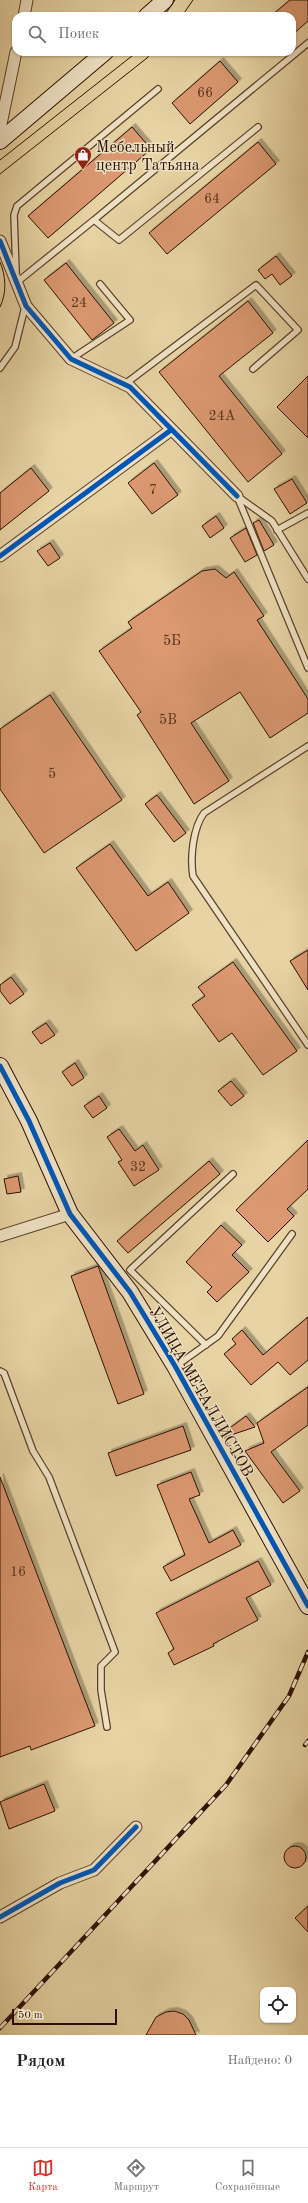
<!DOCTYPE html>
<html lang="ru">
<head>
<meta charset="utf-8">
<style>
  :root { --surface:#fff; --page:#f6f6f6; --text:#202124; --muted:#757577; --line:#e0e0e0; --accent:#d93025 }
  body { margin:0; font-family:"Old Standard TT",serif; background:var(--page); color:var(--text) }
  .controls { position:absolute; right:12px; bottom:12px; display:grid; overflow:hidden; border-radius:8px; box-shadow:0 1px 3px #0004 }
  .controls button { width:36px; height:36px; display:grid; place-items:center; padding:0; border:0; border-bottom:1px solid var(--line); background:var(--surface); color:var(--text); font:20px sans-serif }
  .scale { position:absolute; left:12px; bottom:10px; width:105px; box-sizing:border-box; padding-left:4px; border:2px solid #2d1100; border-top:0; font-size:11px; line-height:14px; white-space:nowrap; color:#2d1100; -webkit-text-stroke:3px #efe2c4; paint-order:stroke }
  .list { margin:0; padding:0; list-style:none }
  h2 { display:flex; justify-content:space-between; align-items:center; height:52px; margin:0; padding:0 16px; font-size:17px }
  h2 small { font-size:13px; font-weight:400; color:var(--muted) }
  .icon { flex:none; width:22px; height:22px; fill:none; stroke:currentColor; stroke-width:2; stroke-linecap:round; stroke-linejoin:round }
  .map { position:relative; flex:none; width:308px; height:2035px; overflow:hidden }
  .search { position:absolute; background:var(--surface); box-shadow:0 1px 3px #0004; left:12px; right:12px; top:12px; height:44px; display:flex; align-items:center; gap:10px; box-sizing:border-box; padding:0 14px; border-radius:12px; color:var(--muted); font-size:15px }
  .sheet { height:112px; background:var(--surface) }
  nav { display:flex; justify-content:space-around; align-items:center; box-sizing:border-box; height:56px; border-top:1px solid var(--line); background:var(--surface); font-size:11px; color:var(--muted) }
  nav a { display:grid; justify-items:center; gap:2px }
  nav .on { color:var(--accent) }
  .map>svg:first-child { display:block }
  .building { fill:#db9871; stroke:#2d1100; filter:url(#shadow) }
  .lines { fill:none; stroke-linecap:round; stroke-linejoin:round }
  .lane-casing { stroke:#5c4229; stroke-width:8 }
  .street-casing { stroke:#5c4229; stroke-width:13 }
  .secondary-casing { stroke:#2d1100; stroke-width:18 }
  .lane { stroke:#efe2c4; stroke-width:5.5 }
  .street { stroke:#efe2c4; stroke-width:11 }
  .secondary { stroke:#efe2c4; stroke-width:16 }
  .tram { stroke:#2d1100; stroke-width:1 }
  .rail-casing { stroke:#2d1100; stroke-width:4.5 }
  .rail { stroke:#efe2c4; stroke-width:3; stroke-dasharray:9; stroke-linecap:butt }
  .cycleway-casing { stroke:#efe2c4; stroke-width:8 }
  .cycleway { stroke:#0057b8; stroke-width:5 }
  .labels { text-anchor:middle; stroke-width:3; stroke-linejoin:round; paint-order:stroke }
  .number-label { font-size:14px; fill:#58331c }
  .poi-label { font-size:16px; fill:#2d1100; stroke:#efe2c4; text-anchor:start }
  .street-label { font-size:16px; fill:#2d1100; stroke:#efe2c4 }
</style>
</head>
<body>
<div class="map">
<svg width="308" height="2035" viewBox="0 0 308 2035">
  <defs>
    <filter id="shadow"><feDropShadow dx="3.5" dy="-3.5" stdDeviation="0" flood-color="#0004"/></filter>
  </defs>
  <rect width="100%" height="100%" fill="#e7d3a4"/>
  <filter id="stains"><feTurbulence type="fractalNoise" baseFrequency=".005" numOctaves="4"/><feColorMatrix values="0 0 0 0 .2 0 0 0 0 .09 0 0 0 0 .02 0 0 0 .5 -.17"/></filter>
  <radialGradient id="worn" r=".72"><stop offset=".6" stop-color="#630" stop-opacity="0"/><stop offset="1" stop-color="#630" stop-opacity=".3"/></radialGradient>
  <path class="building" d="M290 0H308V21L292 35V16H271Z
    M220 61 238 82 190 124 172 103Z
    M132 127 151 149 48 238 28 216Z
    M258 142 276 164 167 254 149 233Z
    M276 256 292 276 280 285 272 274 265 279 258 270Z
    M66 263 114 323 92 340 44 280Z
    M248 301 273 333 219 376 282 454 248 482 159 372Z
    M308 376V438L277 407Z
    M154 463 178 495 152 514 128 483Z
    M31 468 49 491 0 530V493Z
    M292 479 307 503 290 514 274 489Z
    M216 516 224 528 210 538 202 526Z
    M259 520 274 545 264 551 253 523Z
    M246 528 257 555 245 562 230 538Z
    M50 543 60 558 48 566 37 551Z
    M215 569 226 578 234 572 264 616 257 620 308 699V713L270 738 240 692 191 723 229 781 194 804 137 715 141 712 99 651 132 628 128 622 202 571Z
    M50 695 122 800 44 853 0 789V729Z
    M157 795 186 833 174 842 145 804Z
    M110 844 148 896 168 882 189 913 136 951 76 868Z
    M308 950V990L290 961Z
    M233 962 297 1051 263 1075 232 1033 219 1042 192 1005 205 996 198 987Z
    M11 977 24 994 10 1004 0 991V985Z
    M46 1023 55 1035 41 1044 32 1032Z
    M75 1063 84 1078 72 1086 62 1072Z
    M231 1081 244 1096 231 1106 218 1091Z
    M99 1096 107 1108 93 1118 84 1106Z
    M119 1129 135 1151 143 1145 159 1170 134 1186 118 1162 122 1160 107 1137Z
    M308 1140V1189L287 1209 294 1216 268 1242 236 1210Z
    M209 1161 220 1174 128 1253 117 1241Z
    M18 1176 21 1192 7 1194 4 1179Z
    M221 1225 242 1245 232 1255 249 1272 217 1302 207 1292 212 1287 186 1262Z
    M98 1266 144 1394 118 1404 71 1276Z
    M308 1317V1360L290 1375 278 1362 251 1385 224 1354 236 1344 232 1339 242 1330 263 1355Z
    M308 1387V1425L271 1452 300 1491 283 1503 245 1451 264 1443 257 1423Z
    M246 1416 255 1427 225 1437 223 1433Z
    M183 1426 191 1450 116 1476 108 1453Z
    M191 1472 200 1495 189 1499 209 1543 233 1530 241 1545 171 1581 163 1567 185 1555 157 1485Z
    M0 1477 95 1726 31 1750 30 1746 0 1757Z
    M258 1561 271 1585 246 1598 258 1620 213 1644 214 1646 174 1665 168 1653 174 1649 156 1613Z
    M44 1784 55 1811 9 1829 0 1802Z
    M284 1857a11 11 0 1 1 22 0a11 11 0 1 1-22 0Z
    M308 1906V1932L295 1918Z
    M174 2011 183 2014 189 2020 196 2035H146L156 2017 166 2012Z"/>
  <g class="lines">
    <g class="lane-casing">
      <path id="lane" d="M94 220 308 43
        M16 271 14 215 17 206 158 89
        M16 283 94 220 119 240 258 127
        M71 359 130 320 100 284
        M0 368 15 347 25 307
        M125 384 256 285 298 330 253 369
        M237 496 308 668
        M237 496 272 521 308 579
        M277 530 308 513
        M308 746 204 813C193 828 190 857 193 876L308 1045
        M206 1345 130 1270 233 1174
        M176 1366 218 1336 292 1234
        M0 1371 4 1373 33 1451 49 1477 115 1652 101 1666V1690L107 1727"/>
    </g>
    <g class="street-casing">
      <path id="street" d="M24 16 27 0
        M0 129 16 52
        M0 241 26 306 71 359 130 387 237 496
        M0 556 171 430
        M0 1236 70 1214
        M0 1917 60 1883 94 1870 136 1827"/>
    </g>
    <g class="secondary-casing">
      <path id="secondary" d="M147 16 165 0
        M0 141 105 52
        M0 1066 29 1121 70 1214 130 1292 175 1366 308 1606"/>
    </g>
    <use href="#lane" class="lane"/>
    <use href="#street" class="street"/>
    <use href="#secondary" class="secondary"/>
    <path class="tram" d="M164 16 175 0
      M182 16 193 0
      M0 160 137 52
      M0 174 147 58 152 52
      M0 262C6 276 7 293 0 307"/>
    <g class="rail-casing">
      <path id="rail" d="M305 1745 308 1741
        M0 2028 226 1785 289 1696 308 1652"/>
    </g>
    <use href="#rail" class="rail"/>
    <g class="cycleway-casing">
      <path id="cycleway" d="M0 241 26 306 71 359 130 387 237 496
        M0 556 171 430
        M0 1066 29 1121 70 1214 130 1292 175 1366 308 1606
        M0 1917 60 1883 94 1870 136 1827"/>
    </g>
    <use href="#cycleway" class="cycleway"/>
  </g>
  <defs>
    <g id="shop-pin" transform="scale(0.9)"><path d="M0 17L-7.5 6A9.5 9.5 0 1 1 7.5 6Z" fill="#8f2418" stroke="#efe2c4"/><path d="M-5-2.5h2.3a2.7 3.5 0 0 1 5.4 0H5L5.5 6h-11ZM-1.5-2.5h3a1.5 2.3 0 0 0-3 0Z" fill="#fff"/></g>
  </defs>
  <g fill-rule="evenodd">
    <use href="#shop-pin" x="83" y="155"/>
  </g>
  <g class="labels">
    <g class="number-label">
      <text x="205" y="97">66</text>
      <text x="212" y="203">64</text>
      <text x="79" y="307">24</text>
      <text x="222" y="420">24А</text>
      <text x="153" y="494">7</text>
      <text x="172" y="645">5Б</text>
      <text x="168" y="724">5В</text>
      <text x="52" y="778">5</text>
      <text x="138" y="1171">32</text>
      <text x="18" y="1576">16</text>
    </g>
    <g class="poi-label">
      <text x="96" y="152">Мебельный<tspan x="96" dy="18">центр Татьяна</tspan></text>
    </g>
    <g class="street-label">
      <text transform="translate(202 1391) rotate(60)" y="6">УЛИЦА МЕТАЛЛИСТОВ</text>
    </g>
  </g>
  <rect width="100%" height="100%" filter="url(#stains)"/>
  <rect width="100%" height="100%" fill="url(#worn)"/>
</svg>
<div class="controls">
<button><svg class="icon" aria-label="locate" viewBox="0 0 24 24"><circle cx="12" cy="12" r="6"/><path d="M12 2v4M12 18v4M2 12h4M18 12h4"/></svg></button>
</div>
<div class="scale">50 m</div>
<div class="search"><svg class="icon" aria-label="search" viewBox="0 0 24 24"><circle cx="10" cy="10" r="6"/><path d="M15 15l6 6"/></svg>Поиск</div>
</div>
<section class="sheet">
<h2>Рядом<small>Найдено: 0</small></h2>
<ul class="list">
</ul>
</section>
<nav>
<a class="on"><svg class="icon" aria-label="map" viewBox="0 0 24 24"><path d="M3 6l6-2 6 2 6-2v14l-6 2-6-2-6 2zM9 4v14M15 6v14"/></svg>Карта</a>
<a><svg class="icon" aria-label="directions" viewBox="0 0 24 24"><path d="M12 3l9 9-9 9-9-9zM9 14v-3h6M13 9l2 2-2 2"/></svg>Маршрут</a>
<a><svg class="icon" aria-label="saved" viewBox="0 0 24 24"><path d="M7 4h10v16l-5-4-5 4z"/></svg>Сохранённые</a>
</nav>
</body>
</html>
